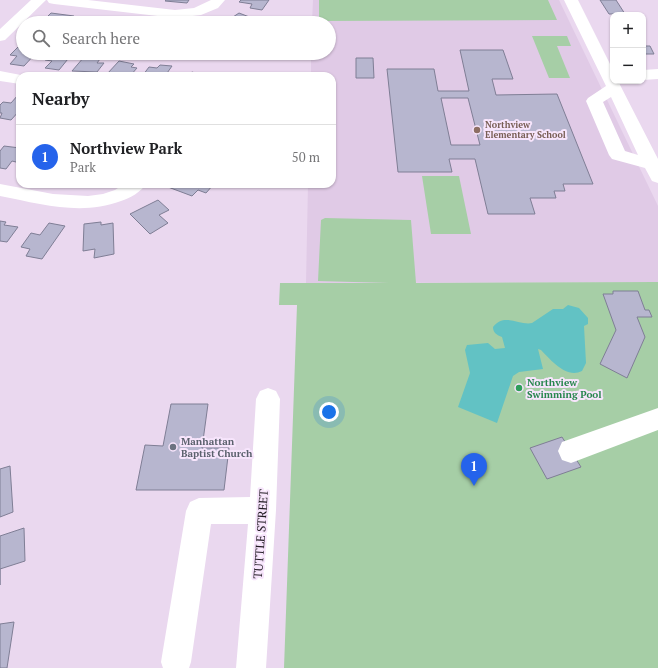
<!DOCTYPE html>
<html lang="en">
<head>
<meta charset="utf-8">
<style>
  :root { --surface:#fff; --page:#f6f6f6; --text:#202124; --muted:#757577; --line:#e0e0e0; --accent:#2563eb }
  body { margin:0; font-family:"PT Serif",serif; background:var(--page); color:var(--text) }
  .controls { position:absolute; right:12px; top:12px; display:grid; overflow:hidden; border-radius:8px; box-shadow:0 1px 3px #0004 }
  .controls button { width:36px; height:36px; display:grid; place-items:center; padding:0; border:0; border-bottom:1px solid var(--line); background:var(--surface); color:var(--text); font:20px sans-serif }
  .you { position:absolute; left:329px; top:412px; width:14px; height:14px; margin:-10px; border:3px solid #fff; border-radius:50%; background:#1a73e8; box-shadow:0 0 0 6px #1a73e833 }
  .badge { display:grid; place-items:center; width:26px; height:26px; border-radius:50%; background:var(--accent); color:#fff; font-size:13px; font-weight:700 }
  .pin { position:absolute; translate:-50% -33px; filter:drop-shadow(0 1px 2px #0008) }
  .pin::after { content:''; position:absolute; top:21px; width:14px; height:12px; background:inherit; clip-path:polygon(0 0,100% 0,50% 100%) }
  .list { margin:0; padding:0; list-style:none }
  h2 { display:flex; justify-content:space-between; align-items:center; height:52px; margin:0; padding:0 16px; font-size:17px }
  h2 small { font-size:13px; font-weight:400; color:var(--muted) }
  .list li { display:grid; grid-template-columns:26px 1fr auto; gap:12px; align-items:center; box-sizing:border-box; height:64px; padding:0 16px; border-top:1px solid var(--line) }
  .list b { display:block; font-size:15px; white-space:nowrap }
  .list p { margin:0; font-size:13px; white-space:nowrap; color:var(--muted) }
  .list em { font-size:13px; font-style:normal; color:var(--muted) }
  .icon { flex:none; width:22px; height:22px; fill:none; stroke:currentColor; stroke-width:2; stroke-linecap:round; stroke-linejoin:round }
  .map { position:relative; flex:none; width:658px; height:668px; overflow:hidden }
  .search { position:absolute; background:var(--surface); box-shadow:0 1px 3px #0004; left:16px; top:16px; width:320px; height:44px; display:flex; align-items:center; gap:10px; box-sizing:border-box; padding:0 14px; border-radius:22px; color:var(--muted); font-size:15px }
  .panel { position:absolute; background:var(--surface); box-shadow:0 1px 3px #0004; left:16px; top:72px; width:320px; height:116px; border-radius:12px }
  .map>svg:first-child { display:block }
  .built { fill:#e0cae6 }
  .green { fill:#a6cea6 }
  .water { fill:#62c2c4 }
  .building { fill:#b7b6cf; stroke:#7f7e95; fill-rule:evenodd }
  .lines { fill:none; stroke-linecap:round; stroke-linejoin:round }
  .minor { fill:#fff; fill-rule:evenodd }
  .education-dot { fill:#8d6e63; stroke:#f7e5fc; stroke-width:1.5 }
  .leisure-dot { fill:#2e9e5b; stroke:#f7e5fc; stroke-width:1.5 }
  .worship-dot { fill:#6b7280; stroke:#f7e5fc; stroke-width:1.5 }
  .labels { text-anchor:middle; stroke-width:4; stroke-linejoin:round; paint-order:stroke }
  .far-education-label { font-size:9px; font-weight:bold; fill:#785e54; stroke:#f7e5fc; text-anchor:start }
  .leisure-label { font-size:10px; font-weight:bold; fill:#27864d; stroke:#f7e5fc; text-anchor:start }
  .worship-label { font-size:10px; font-weight:bold; fill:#5b616d; stroke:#f7e5fc; text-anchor:start }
  .near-street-label { font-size:12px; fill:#201a22; stroke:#f7e5fc }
</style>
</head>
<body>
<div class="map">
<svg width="658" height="668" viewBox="0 0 658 668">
  <rect width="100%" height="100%" fill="#ead8ef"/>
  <path class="built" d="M313 0H559L658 206V282L306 283 308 184H332V76H311V53H329V23H312Z"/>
  <path class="green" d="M319 0H548L557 20 319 21Z
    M532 36H567L571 46H557L570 78H549Z
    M422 176H459L471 234H431Z
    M325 218 411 220 416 283 658 282V668H284L297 305H279L280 283H389L318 281 321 220Z"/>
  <path class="water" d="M568 305 579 308 588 318V324L584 326 586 363 582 371C566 379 551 360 541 350L538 349 543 369 519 372 513 376 497 423 458 407 470 373 465 350 467 345 488 343 495 349 505 348 502 337C497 335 493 333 493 327 504 312 520 326 532 323L553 309H563Z"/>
  <path class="building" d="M166 0H189L187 3 165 1Z
    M241 0H269L262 10 250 8 252 4 239 2Z
    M600 0H616L625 14H609Z
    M51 13 74 16 67 23 42 22Z
    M239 13 252 18 245 23H224Z
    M84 17 95 18 94 20 104 21 102 23H78Z
    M643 46H650L654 54H643Z
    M18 47 23 48V53H36L24 66 10 64 17 56 10 55Z
    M460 50H503L513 79H492L496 95 557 94 593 184H563L565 191H554L556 198H530L535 214H488L475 159H449L452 172H398L387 69H434L438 91H469ZM441 98H468L480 145H451Z
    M51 53H61L72 54 59 70 45 68 52 61 45 60Z
    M84 57 100 59 97 63H104L97 72 72 71Z
    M356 58H373L374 78H356Z
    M119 61 134 64 131 67 137 68 130 76 107 74Z
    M160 65 172 66 165 76 143 75 149 67 157 68Z
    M192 72 205 76H187Z
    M18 95H20V110L11 120 0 118 2 113H0V105L3 102 11 103Z
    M4 146 20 148V163L12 161 6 169 0 168V151Z
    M171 184H211L213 185 206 193 198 190 192 196 168 187Z
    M158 200 169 210 159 215 168 223 150 234 130 214Z
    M0 221 6 222 4 225 18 227 7 242 0 241Z
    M101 222V225L113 223 114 254 94 258 95 249 83 251 84 224Z
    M49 223 65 226 42 259 26 256 30 249 21 247 31 233 40 235Z
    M613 291H638L645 310H649L652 317H637L645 337 627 378 600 364 616 330 603 294H613Z
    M171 404H208L202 448H229L224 490H136L145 445 163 446Z
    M562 437 581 467 547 479 530 448Z
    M10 466 13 512 0 517V469Z
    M24 528 25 561 0 569V585V536Z
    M14 622 7 668H0V624Z"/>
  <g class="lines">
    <path class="minor" d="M31 0H46L5 40 0 41V29Z
      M47 0H88L175 10 194 8 211 0H225L218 8 201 15 175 18 54 4 49 3Z
      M564 0H578L613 70V81H618L658 159V183L652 181 645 168 612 159 609 155 586 101 588 98 606 86ZM611 97 638 155 625 151 603 102Z
      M658 69V79L643 80V70Z
      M0 71 26 76H20V84L0 81Z
      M0 184 53 194 88 196 103 194 115 190 124 184H146C141 192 130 198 121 201 81 216 41 204 0 196Z
      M268 388 276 391 280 399 276 510 266 668H236L248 524H211L191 662 189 668H163L161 662 186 511 190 502 199 498 250 497 256 399 260 391Z
      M658 408V430L571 463 562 460 558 451 562 442Z"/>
  </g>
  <circle class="education-dot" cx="477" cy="130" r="4"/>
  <circle class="leisure-dot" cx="519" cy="388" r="4"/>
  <circle class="worship-dot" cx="173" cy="447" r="4"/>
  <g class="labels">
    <g class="far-education-label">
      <text x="485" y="128">Northview<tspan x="485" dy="10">Elementary School</tspan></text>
    </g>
    <g class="leisure-label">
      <text x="527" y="386">Northview<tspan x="527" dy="12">Swimming Pool</tspan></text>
    </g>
    <g class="worship-label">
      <text x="181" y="445">Manhattan<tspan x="181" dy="12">Baptist Church</tspan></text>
    </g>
    <g class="near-street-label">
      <text transform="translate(261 534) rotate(-86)" y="4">TUTTLE STREET</text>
    </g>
  </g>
</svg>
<div class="controls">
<button>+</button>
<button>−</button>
</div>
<div class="you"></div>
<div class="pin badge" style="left:474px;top:486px">1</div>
<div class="search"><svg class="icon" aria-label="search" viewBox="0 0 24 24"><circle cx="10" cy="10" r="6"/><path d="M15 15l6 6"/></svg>Search here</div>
<section class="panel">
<h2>Nearby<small></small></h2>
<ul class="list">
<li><span class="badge">1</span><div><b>Northview Park</b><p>Park</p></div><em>50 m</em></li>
</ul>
</section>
</div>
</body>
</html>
